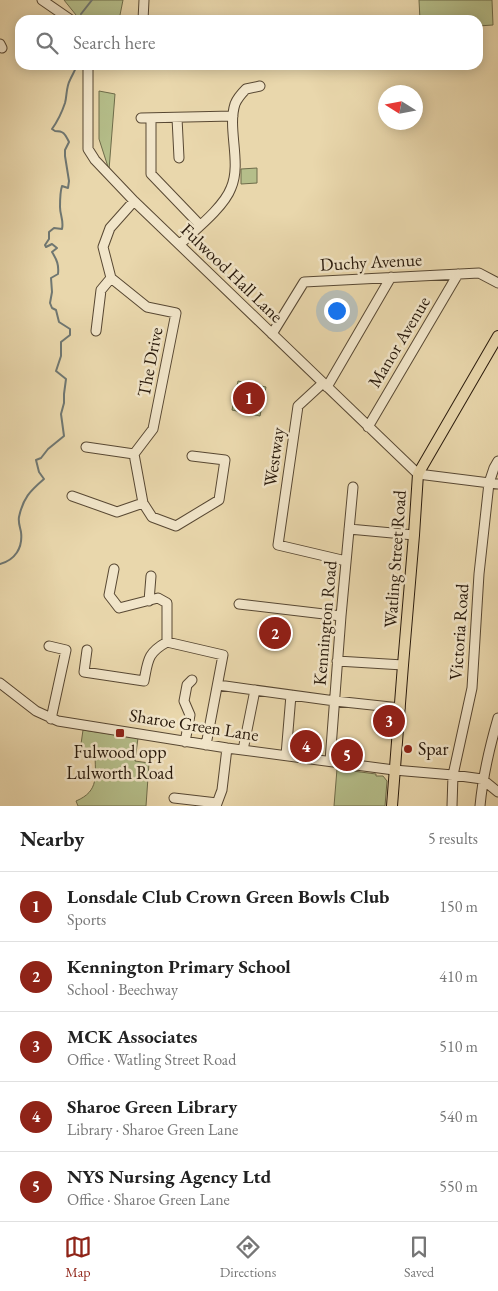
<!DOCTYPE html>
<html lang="en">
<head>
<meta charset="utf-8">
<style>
  :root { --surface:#fff; --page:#f2f2f2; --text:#222; --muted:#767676; --line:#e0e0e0; --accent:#8f2418 }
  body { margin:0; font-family:"EB Garamond",serif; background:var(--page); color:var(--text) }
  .compass { position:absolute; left:378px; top:85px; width:45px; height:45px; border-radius:50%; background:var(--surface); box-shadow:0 2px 12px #0003; rotate:281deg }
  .you { position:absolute; left:336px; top:310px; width:18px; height:18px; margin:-12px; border:4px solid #fff; border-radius:50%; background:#1a73e8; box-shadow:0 0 0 8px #1a73e833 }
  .badge { display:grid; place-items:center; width:32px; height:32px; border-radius:50%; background:var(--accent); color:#fff; font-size:16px; font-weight:700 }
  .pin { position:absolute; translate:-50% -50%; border:2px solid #fff; box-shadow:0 1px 5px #0006 }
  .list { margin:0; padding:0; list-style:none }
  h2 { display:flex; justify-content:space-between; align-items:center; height:65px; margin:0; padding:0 20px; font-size:21px }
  h2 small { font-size:16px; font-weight:400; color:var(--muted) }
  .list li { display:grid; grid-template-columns:32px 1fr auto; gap:15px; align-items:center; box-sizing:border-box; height:70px; padding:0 20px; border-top:1px solid var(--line) }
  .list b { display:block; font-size:19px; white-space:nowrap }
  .list p { margin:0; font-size:16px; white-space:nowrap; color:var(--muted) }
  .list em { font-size:16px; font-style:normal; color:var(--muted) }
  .icon { flex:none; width:28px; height:28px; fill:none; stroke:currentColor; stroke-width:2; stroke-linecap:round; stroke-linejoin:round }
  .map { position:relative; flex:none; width:498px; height:806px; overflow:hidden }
  .search { position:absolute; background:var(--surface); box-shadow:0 2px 12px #0003; left:15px; right:15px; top:15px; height:55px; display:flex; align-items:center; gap:12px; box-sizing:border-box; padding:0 18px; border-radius:15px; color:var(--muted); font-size:19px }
  .sheet { height:415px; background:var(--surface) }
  nav { display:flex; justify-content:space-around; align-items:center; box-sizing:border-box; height:70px; border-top:1px solid var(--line); background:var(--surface); font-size:14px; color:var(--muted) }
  nav a { display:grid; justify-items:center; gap:2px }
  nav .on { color:var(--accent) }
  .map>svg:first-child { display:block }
  .green { fill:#b5be8a; stroke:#6e6c4a }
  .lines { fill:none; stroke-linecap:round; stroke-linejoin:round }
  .stream { stroke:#6f7772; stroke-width:2 }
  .minor-casing { stroke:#584833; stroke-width:11 }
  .major-casing { stroke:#28190b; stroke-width:12 }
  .minor { stroke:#f1e5c9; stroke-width:9 }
  .major { stroke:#e9d7ac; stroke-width:10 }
  .poi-dot { fill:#8f2418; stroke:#f1e5c9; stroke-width:2 }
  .labels { text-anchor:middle; stroke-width:5; stroke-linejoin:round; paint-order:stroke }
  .street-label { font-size:18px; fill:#28190b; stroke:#f1e5c9 }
  .poi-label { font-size:18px; fill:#28190b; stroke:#f1e5c9; text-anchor:start }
</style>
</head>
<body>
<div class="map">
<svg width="498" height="806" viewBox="0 0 498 806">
  <rect width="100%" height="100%" fill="#e9d7ac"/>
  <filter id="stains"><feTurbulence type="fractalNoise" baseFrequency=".004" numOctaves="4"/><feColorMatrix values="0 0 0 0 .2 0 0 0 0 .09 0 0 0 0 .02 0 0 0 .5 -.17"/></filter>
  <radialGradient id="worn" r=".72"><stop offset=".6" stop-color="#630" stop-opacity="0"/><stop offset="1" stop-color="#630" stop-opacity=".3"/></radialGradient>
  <path class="green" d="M64 0H123L119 20H80Z
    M419 0H492L493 25 478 26V20H420Z
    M99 91 115 94 109 170 99 139Z
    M257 168V183L241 184V169Z
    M238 381 266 387 260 416 232 410Z
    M83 730 138 738 135 761 149 763 146 806H78L76 801C100 791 95 775 95 752L80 751Z
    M337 769 376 774V776H383L387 781 385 806H334Z"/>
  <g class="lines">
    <path class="stream" d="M81 14 92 0
      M0 564C15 560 23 548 21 532 20 527 18 522 19 517 23 498 30 491 44 479L39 472 36 460 41 458 48 449 64 436 61 414 64 403V394L66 379 56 371 61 356V342L70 335V329L59 322 56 310 52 308 50 303 52 292 51 278 58 274C59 265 57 260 52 252L57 248 52 244 46 247 45 245 49 239V232L54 228 62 229C64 221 60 215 60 207 60 201 60 192 62 186L68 188 69 181 65 156V150L69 142C65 134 64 131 55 131L52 129C57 122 62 112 65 103 67 96 66 87 70 80 72 75 75 71 77 65"/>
    <g class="minor-casing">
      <path id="minor" d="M42 0 71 20
        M143 20 144 0
        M0 44 2 48
        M88 65V149L95 160 134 201 418 474 498 484
        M141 118 233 116
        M151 118V174L200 225
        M177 118 179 158
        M180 244C195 230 224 207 231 188 242 163 227 129 235 104 237 99 242 93 246 89L260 86
        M96 331 101 290 111 278
        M272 334 304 282 479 273 498 283
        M323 383 298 406 278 545 346 561
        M327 387 391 277
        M368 427 458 274
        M86 447 134 454
        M72 496 117 512 143 503 134 454 153 429 176 313 147 307 111 278 103 247 110 228 134 201
        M143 503 152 517 176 526 219 500 225 460 192 456
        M349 529 414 535
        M114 569 109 595 119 608 158 598 167 603V642
        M149 601 151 576
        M239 604 341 616
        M49 646 66 650 51 719
        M87 650 84 672 144 681C148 661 147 653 167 642L223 655 206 745
        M337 661 403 665
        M0 683 36 711 58 721 227 748 394 770 453 775 482 779 498 792
        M218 685 335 701 400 708
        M185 742 190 715 184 701 187 685 192 680
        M243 750 255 690
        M286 755 291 695
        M330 761 341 616 353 487
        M174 798 217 803
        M216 806 222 790 227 748
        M452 806 453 775 472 688 479 574 489 483 494 468 498 461
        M480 806C483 774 489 749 498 718"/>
    </g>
    <g class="major-casing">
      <path id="major" d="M392 806 403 665 414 535 418 474 498 336"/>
    </g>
    <use href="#minor" class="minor"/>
    <use href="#major" class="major"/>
  </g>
  <g class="poi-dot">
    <rect x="115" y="728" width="10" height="10" rx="2.5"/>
    <circle cx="408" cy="749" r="5"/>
  </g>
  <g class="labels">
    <g class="street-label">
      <text transform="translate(371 262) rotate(-3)" y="6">Duchy Avenue</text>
      <text transform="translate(232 273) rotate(44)" y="6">Fulwood Hall Lane</text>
      <text transform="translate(399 342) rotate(-59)" y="6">Manor Avenue</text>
      <text transform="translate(150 362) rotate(-79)" y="6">The Drive</text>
      <text transform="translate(274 457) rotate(-82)" y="6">Westway</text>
      <text transform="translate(395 559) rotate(-86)" y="6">Watling Street Road</text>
      <text transform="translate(325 623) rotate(-85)" y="6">Kennington Road</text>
      <text transform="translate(459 632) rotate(-86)" y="6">Victoria Road</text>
      <text transform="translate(194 725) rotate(9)" y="6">Sharoe Green Lane</text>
    </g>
    <g class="poi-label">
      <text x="418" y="755">Spar</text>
      <text x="120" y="758" text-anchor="middle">Fulwood opp<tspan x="120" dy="21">Lulworth Road</tspan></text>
    </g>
  </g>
  <rect width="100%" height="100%" filter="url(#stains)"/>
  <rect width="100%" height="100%" fill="url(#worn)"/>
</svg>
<svg class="compass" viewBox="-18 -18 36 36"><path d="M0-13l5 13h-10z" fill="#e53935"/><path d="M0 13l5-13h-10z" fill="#767676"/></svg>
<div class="you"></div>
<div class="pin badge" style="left:249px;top:398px">1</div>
<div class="pin badge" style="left:275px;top:633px">2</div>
<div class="pin badge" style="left:389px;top:721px">3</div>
<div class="pin badge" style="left:306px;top:746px">4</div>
<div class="pin badge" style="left:347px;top:755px">5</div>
<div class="search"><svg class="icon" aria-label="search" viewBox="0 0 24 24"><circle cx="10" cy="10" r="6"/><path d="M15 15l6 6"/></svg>Search here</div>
</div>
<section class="sheet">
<h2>Nearby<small>5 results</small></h2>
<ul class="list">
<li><span class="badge">1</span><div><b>Lonsdale Club Crown Green Bowls Club</b><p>Sports</p></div><em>150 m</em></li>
<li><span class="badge">2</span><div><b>Kennington Primary School</b><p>School · Beechway</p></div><em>410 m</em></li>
<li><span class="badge">3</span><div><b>MCK Associates</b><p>Office · Watling Street Road</p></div><em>510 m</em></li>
<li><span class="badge">4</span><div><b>Sharoe Green Library</b><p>Library · Sharoe Green Lane</p></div><em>540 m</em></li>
<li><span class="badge">5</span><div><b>NYS Nursing Agency Ltd</b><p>Office · Sharoe Green Lane</p></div><em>550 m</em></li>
</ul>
</section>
<nav>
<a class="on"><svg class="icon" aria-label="map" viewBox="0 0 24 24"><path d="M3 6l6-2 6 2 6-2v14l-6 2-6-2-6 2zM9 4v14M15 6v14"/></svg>Map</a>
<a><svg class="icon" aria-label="directions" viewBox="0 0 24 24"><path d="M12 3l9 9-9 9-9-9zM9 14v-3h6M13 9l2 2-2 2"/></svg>Directions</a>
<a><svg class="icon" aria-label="saved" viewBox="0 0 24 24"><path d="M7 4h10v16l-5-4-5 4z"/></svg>Saved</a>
</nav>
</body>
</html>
